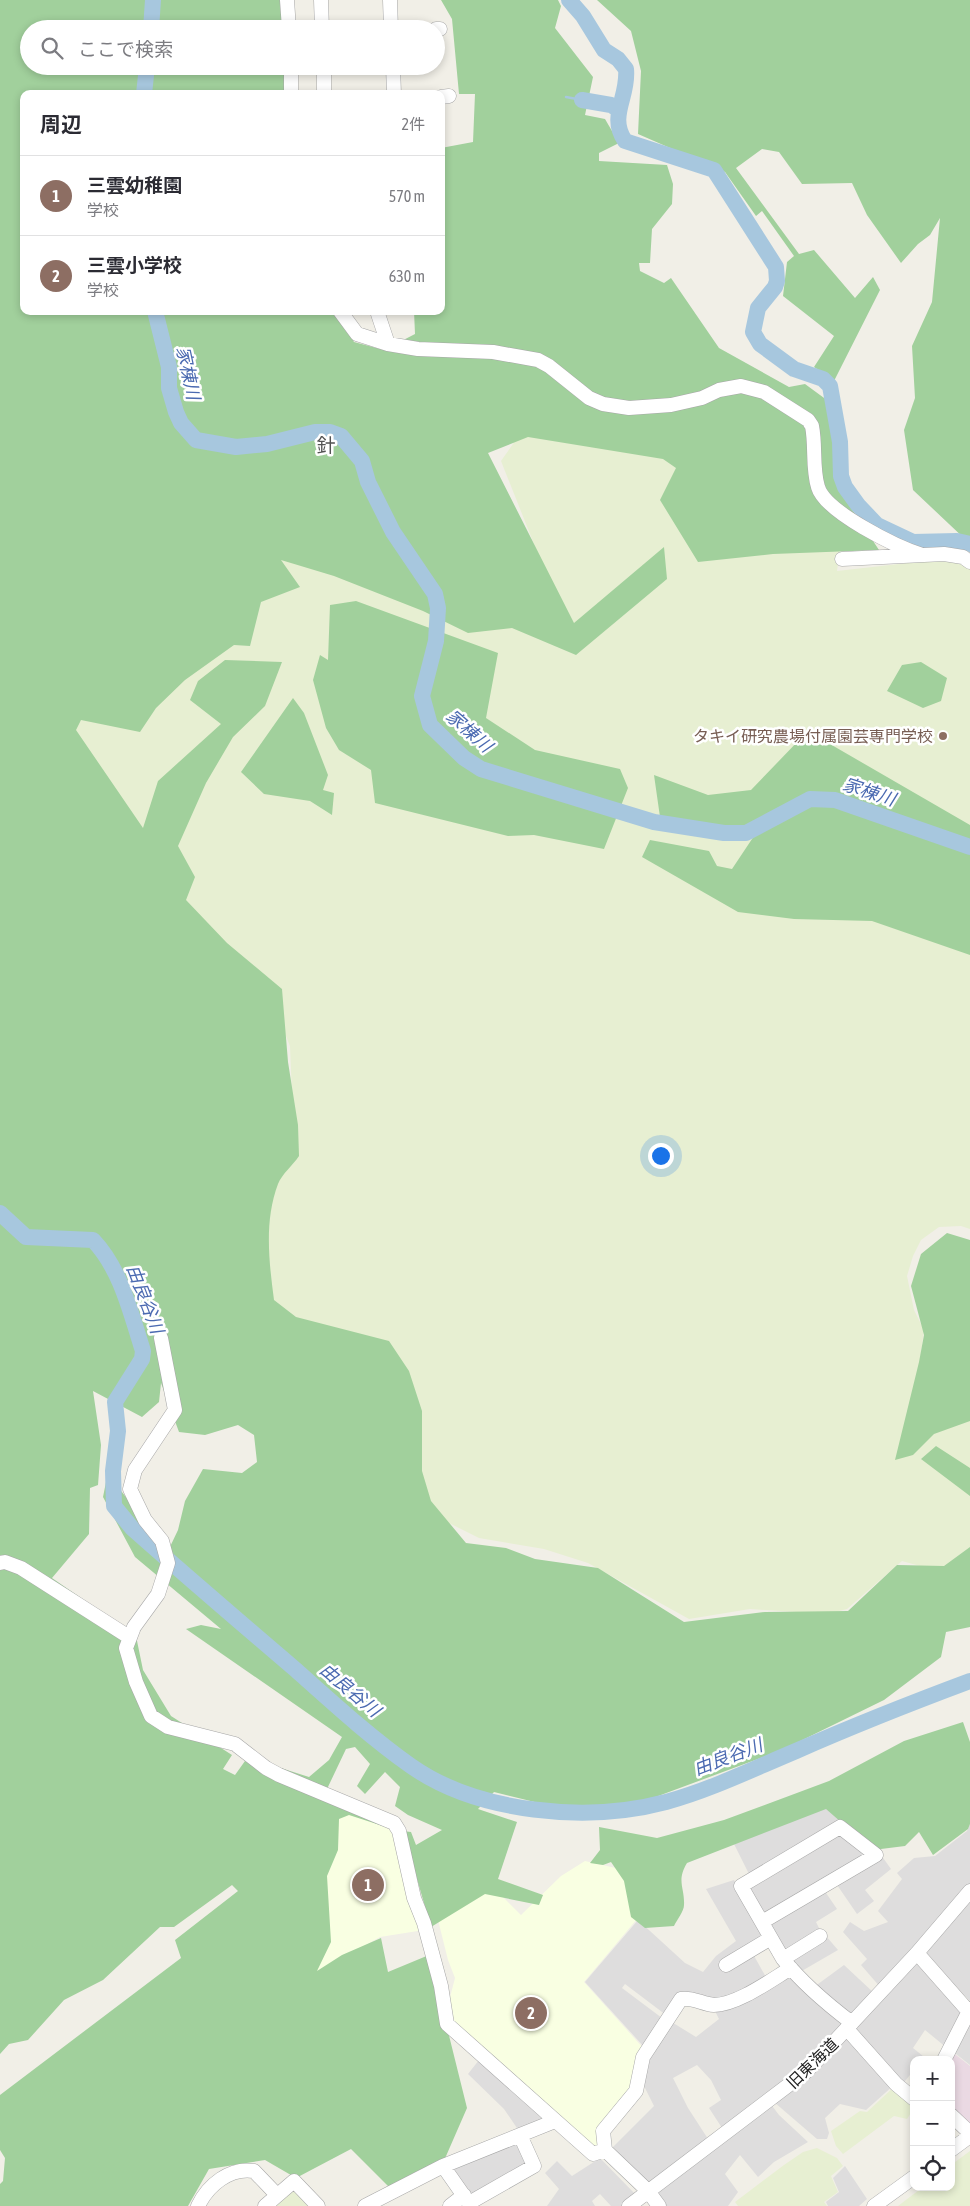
<!DOCTYPE html>
<html lang="ja">
<head>
<meta charset="utf-8">
<style>
  :root { --surface:#fff; --page:#f2f2f3; --text:#2b2b33; --muted:#7c7c81; --line:#e1e1e2; --accent:#d12900 }
  body { margin:0; font-family:"Asap Condensed","Noto Sans JP",sans-serif; background:var(--page); color:var(--text) }
  .controls { position:absolute; right:15px; bottom:15px; display:grid; overflow:hidden; border-radius:10px; box-shadow:0 2px 8px #0003 }
  .controls button { width:45px; height:45px; display:grid; place-items:center; padding:0; border:0; border-bottom:1px solid var(--line); background:var(--surface); color:var(--text); font:25px sans-serif }
  .you { position:absolute; left:660px; top:1155px; width:18px; height:18px; margin:-12px; border:4px solid #fff; border-radius:50%; background:#1a73e8; box-shadow:0 0 0 8px #1a73e833 }
  .badge { display:grid; place-items:center; width:32px; height:32px; border-radius:50%; background:var(--accent); color:#fff; font-size:16px; font-weight:700 }
  .pin { position:absolute; translate:-50% -50%; border:2px solid #fff; box-shadow:0 1px 5px #0006 }
  .list { margin:0; padding:0; list-style:none }
  h2 { display:flex; justify-content:space-between; align-items:center; height:65px; margin:0; padding:0 20px; font-size:21px }
  h2 small { font-size:16px; font-weight:400; color:var(--muted) }
  .list li { display:grid; grid-template-columns:32px 1fr auto; gap:15px; align-items:center; box-sizing:border-box; height:80px; padding:0 20px; border-top:1px solid var(--line) }
  .list b { display:block; font-size:19px; white-space:nowrap }
  .list p { margin:0; font-size:16px; white-space:nowrap; color:var(--muted) }
  .list em { font-size:16px; font-style:normal; color:var(--muted) }
  .icon { flex:none; width:28px; height:28px; fill:none; stroke:currentColor; stroke-width:2; stroke-linecap:round; stroke-linejoin:round }
  .map { position:relative; flex:none; width:970px; height:2206px; overflow:hidden }
  .search { position:absolute; background:var(--surface); box-shadow:0 2px 8px #0003; left:20px; top:20px; width:425px; height:55px; display:flex; align-items:center; gap:12px; box-sizing:border-box; padding:0 18px; border-radius:28px; color:var(--muted); font-size:19px }
  .panel { position:absolute; background:var(--surface); box-shadow:0 2px 8px #0003; left:20px; top:90px; width:425px; height:225px; border-radius:10px }
  .map>svg:first-child { display:block }
  .residential { fill:#dedddd }
  .industrial { fill:#ead9e3 }
  .education { fill:#f9ffe2 }
  .farmland { fill:#e7efd2 }
  .forest { fill:#a1d09c }
  .lines { fill:none; stroke-linecap:round; stroke-linejoin:round }
  .stream { stroke:#a7c7de; stroke-width:2.5 }
  .river { stroke:#a7c7de; stroke-width:16 }
  .minor-casing { stroke:#a7a7a7; stroke-width:15 }
  .minor { stroke:#fff; stroke-width:14 }
  .education-dot { fill:#8d6e63; stroke:#fff; stroke-width:2 }
  .labels { text-anchor:middle; stroke-width:5; stroke-linejoin:round; paint-order:stroke }
  .education-label { font-size:16px; fill:#785e54; stroke:#fff; text-anchor:end }
  .street-label { font-size:16px; fill:#202020; stroke:#fff }
  .water-label { font-size:18px; font-style:italic; fill:#4b6ab1; stroke:#fff }
  .quarter-label { font-size:19px; fill:#535353; stroke:#fff }
</style>
</head>
<body>
<div class="map">
<svg width="970" height="2206" viewBox="0 0 970 2206">
  <rect width="100%" height="100%" fill="#f1efe7"/>
  <path class="residential" d="M831 1805 841 1825 751 1878 734 1844Z
    M970 1824V1887L881 1988 861 1965 867 1959 843 1932 850 1922 864 1931 888 1922 878 1911 902 1879 897 1873 914 1858 935 1856 967 1831Z
    M838 1832 867 1853 766 1917 747 1887Z
    M881 1855 891 1869 865 1890 874 1901 857 1914 835 1882Z
    M734 1880 765 1936 753 1954 767 1979 722 2001 689 1996 666 2015 625 1984 622 1988 662 2018 645 2048 585 1982 638 1920 685 1963 703 1972 716 1956 736 1941 706 1889Z
    M824 1890 837 1909 816 1922 821 1932 788 1954 769 1922Z
    M970 1897V2001L923 1951Z
    M826 1936 838 1950 800 1972 791 1960Z
    M916 1960 963 2012 947 2048 925 2030 913 2048 928 2060H914V2070L901 2086 853 2027Z
    M844 1965 874 1993 853 2018 814 1987Z
    M792 1975 846 2024 804 2071 724 2131 709 2108 721 2100 711 2080 697 2065 673 2078 688 2108 710 2142 648 2187 613 2147 654 2106 641 2080 646 2055 670 2021 696 2037 719 2019 714 2009Z
    M970 2020V2065L951 2050Z
    M846 2036 894 2085 866 2110 840 2104 825 2118 829 2133 827 2139H817L774 2102Z
    M479 2060 546 2120 519 2131 504 2109 468 2074Z
    M770 2103 779 2115 808 2142 774 2162 758 2177 740 2155 725 2174 738 2192 728 2206H664L655 2195 658 2188Z
    M515 2141 530 2162 473 2199 451 2167Z
    M600 2158 636 2195 623 2206H611L600 2194 592 2201 595 2206H547L559 2189 545 2173 557 2161 572 2176Z
    M845 2166 867 2199 859 2206H828L826 2202 839 2192 833 2178Z"/>
  <path class="industrial" d="M951 2051 970 2066V2130L951 2112Z"/>
  <path class="education" d="M335 1801 393 1824 424 1930 380 1937 315 1973Z
    M585 1861 620 1869 637 1919 584 1982 644 2049 633 2089 601 2150H595L451 2022 448 2005 455 1978 448 1960 437 1916 485 1886 498 1892 521 1915 561 1876Z"/>
  <path class="farmland" d="M532 417 681 458 841 542 837 571 952 558 970 568V1229L961 1226 939 1227 921 1240 913 1256 907 1276 914 1310 924 1330 919 1370 970 1401V1555L945 1573 902 1561 847 1609 827 1614 750 1609 689 1619 588 1563 544 1549 479 1538 443 1520 264 1298 270 1196 294 1146 290 1046 270 996 175 904 69 732 82 715 287 545 563 617 501 461Z
    M895 2086 914 2101V2108L907 2119 894 2116 843 2154 836 2146 831 2131 860 2111 867 2112Z
    M817 2148 837 2158 843 2166 831 2176 838 2192 824 2202 827 2206H738L735 2202 784 2165 803 2152Z
    M970 2151V2206H898L923 2187H951V2165Z
    M294 2186 313 2206H270Z"/>
  <path class="forest" d="M0 0H281L282 29H29V66H283L286 94H24V311H336L354 342 384 350 415 334 414 311H441V148L473 142 475 94H459L452 19 441 0H558L561 6 555 28 593 77 585 115 605 119 619 143 599 153V161L667 165 673 184 672 204 652 229 650 263H639L640 271 664 283 671 278 719 348 789 387 805 384 835 406 844 497 879 550 773 554 698 562 660 500 676 468 663 459 528 437 488 453 574 623 664 547 667 579 576 655 512 628 468 633 423 611 334 576 281 560 300 587 261 602 250 646 234 645 185 680 156 708 140 732 81 720 76 730 143 828 158 781 221 724 190 700 198 681 225 660 282 662 265 706 233 737 206 783 178 846 195 877 186 900 227 943 282 989 288 1062 298 1125 299 1156C293 1165 282 1174 278 1184 264 1221 269 1262 274 1300L296 1317 389 1341 409 1371 422 1411V1471L431 1501 466 1543 506 1548 535 1559 598 1568 684 1622 765 1612 848 1611 897 1565 944 1566 970 1547V1627L946 1632 941 1657 884 1700 782 1750 634 1805 551 1806 494 1792 478 1809 517 1822 498 1879 543 1895 539 1905 485 1894 431 1927 403 1831 411 1832 416 1845 442 1830 408 1815 395 1806 400 1787 385 1772 365 1794 357 1786 370 1764 355 1747 346 1749 327 1789 265 1763 309 1777 329 1760 342 1737 186 1629 201 1625 221 1629 135 1557 103 1497 106 1482 118 1487 168 1551 178 1530 185 1501 203 1469 242 1473 257 1462 254 1435 238 1425 205 1435 179 1432 161 1383 159 1402 142 1417 93 1391 101 1445 98 1485 90 1488 89 1534 52 1578 136 1636 143 1670 171 1716 232 1755 223 1769 235 1775 245 1761 389 1828 349 1815 339 1819 338 1850 327 1876 331 1942 317 1971 342 1955 381 1938 388 1972 429 1955 467 2108 443 2163 390 2188 351 2149 296 2178 265 2160 209 2169 188 2206H0V2184L3 2181 5 2158 0 2150V2095L181 1958 175 1940 238 1891 232 1885 174 1927H160L103 1980 64 2000 28 2040 9 2044 0 2054Z
    M597 0H970V539L967 541 913 490 904 430 915 398 912 346 932 302 940 218 930 235 918 244 901 263 867 215 852 183 802 184 779 152 762 149 736 168 799 254 814 250 855 298 873 277 880 290 834 381 814 367 834 336 783 296 787 262 794 256 762 211 756 216 725 172 638 134 641 71 631 31Z
    M356 601 498 653 486 718 535 750 620 769 628 788 604 849 534 835 508 836 375 803 371 770 339 750 326 728 313 680 320 655 328 660 330 605Z
    M921 662 947 678 941 701 923 708 887 691 902 665Z
    M293 698 304 713 328 775 323 790 334 793 332 815 310 801 264 794 241 772Z
    M801 738 830 744 970 825V955L872 921 794 919 738 912 642 857 650 840 709 851 717 866 732 869 760 827 711 829 661 824 654 775 708 795 751 790Z
    M947 1233 970 1240V1421L934 1434 913 1455 895 1460 919 1362 924 1335 911 1286 921 1254Z
    M936 1446 970 1468V1496L921 1459Z
    M963 1722 970 1742V1824L968 1829 933 1855 919 1832 905 1846 873 1850 826 1809 687 1863C676 1881 685 1888 684 1905 684 1911 677 1920 674 1926L645 1928 631 1917 624 1881 611 1862 603 1865 590 1863 600 1850 599 1827 657 1838 724 1820 829 1781 904 1741Z"/>
  <g class="lines">
    <path class="stream" d="M566 97 582 100"/>
    <path class="river" d="M569 0 583 16 604 50 618 59 626 69C629 97 608 116 625 141L714 170 776 267 777 281 775 287 758 308 753 332 760 344 794 369 823 379 830 386 840 442 841 476 845 487 858 505 877 525 913 542 957 541 970 544
      M151 29 153 0
      M144 94 147 66
      M582 100 611 105 619 110
      M155 311 169 367V388L176 412 181 423 196 440 236 447 267 444 315 432H330L341 436 362 461 368 482 393 532 435 594 438 608 436 641 422 696 430 725 464 758 481 769 654 822 724 833H746L810 799 835 800 970 847
      M0 1213 26 1237 93 1240C121 1269 131 1314 143 1351L142 1359 115 1402 118 1431 113 1471 114 1506 132 1528C186 1576 241 1623 296 1670 333 1703 370 1737 411 1766 478 1813 587 1823 666 1802 710 1790 753 1769 796 1751 853 1726 911 1703 970 1681"/>
    <g class="minor-casing">
      <path id="minor" d="M287 0 289 29
        M321 0 322 29
        M390 0 391 29
        M436 29H440
        M291 66V94
        M324 66V94
        M393 66 394 94
        M441 97 449 96
        M340 311 357 334 388 344 418 349 493 352 538 360 549 366 589 398 603 404 629 408 671 405 702 398 719 390 741 386 764 392 808 420 812 426C816 446 812 468 818 487 825 512 897 547 922 555
        M377 311 388 344
        M842 559 944 554 963 557 970 562
        M161 1338 175 1410 135 1470 130 1489 145 1520 162 1541 168 1563 158 1594 134 1627 126 1648 136 1682 151 1716 168 1727 235 1744 266 1768 279 1775 394 1823 399 1831 414 1898 424 1923 441 1986 447 2024 593 2154 605 2150
        M0 1563 5 1562 21 1568 129 1637
        M762 1922 876 1855 840 1827 741 1886 783 1959C803 1984 827 2004 852 2023
        M917 1953 970 2013
        M783 1959 820 1936
        M726 1965 771 1938
        M847 2029 896 2084 914 2099
        M944 2060 970 2009
        M951 2115 970 2133
        M951 2150 970 2136
        M443 2166 471 2206
        M469 2203 534 2166 520 2135
        M198 2206C208 2185 230 2167 254 2171L277 2195
        M265 2206 294 2181 318 2206
        M365 2206 443 2166 555 2121
        M450 2206 464 2195
        M629 2206 807 2071 917 1953 970 1891
        M659 2206 648 2191 605 2150 603 2131 636 2091 643 2057 681 1999C693 1997 702 2004 714 2005 737 2005 771 1980 791 1968
        M874 2206 914 2177"/>
    </g>
    <use href="#minor" class="minor"/>
  </g>
  <circle class="education-dot" cx="943" cy="736" r="5"/>
  <g class="labels">
    <g class="education-label">
      <text x="933" y="742">タキイ研究農場付属園芸専門学校</text>
    </g>
    <g class="street-label">
      <text transform="translate(812 2063) rotate(-44)" y="6">旧東海道</text>
    </g>
    <g class="water-label">
      <text transform="translate(188 373) rotate(78)" y="6">家棟川</text>
      <text transform="translate(469 731) rotate(41)" y="6">家棟川</text>
      <text transform="translate(869 792) rotate(18)" y="6">家棟川</text>
      <text transform="translate(145 1299) rotate(69)" y="6">由良谷川</text>
      <text transform="translate(350 1690) rotate(40)" y="6">由良谷川</text>
      <text transform="translate(728 1757) rotate(-21)" y="6">由良谷川</text>
    </g>
    <g class="quarter-label">
      <text x="326" y="452">針</text>
    </g>
  </g>
</svg>
<div class="controls">
<button>+</button>
<button>−</button>
<button><svg class="icon" aria-label="locate" viewBox="0 0 24 24"><circle cx="12" cy="12" r="6"/><path d="M12 2v4M12 18v4M2 12h4M18 12h4"/></svg></button>
</div>
<div class="you"></div>
<div class="pin badge" style="left:368px;top:1885px;background:#8d6e63">1</div>
<div class="pin badge" style="left:531px;top:2013px;background:#8d6e63">2</div>
<div class="search"><svg class="icon" aria-label="search" viewBox="0 0 24 24"><circle cx="10" cy="10" r="6"/><path d="M15 15l6 6"/></svg>ここで検索</div>
<section class="panel">
<h2>周辺<small>2件</small></h2>
<ul class="list">
<li><span class="badge" style="background:#8d6e63">1</span><div><b>三雲幼稚園</b><p>学校</p></div><em>570 m</em></li>
<li><span class="badge" style="background:#8d6e63">2</span><div><b>三雲小学校</b><p>学校</p></div><em>630 m</em></li>
</ul>
</section>
</div>
</body>
</html>
